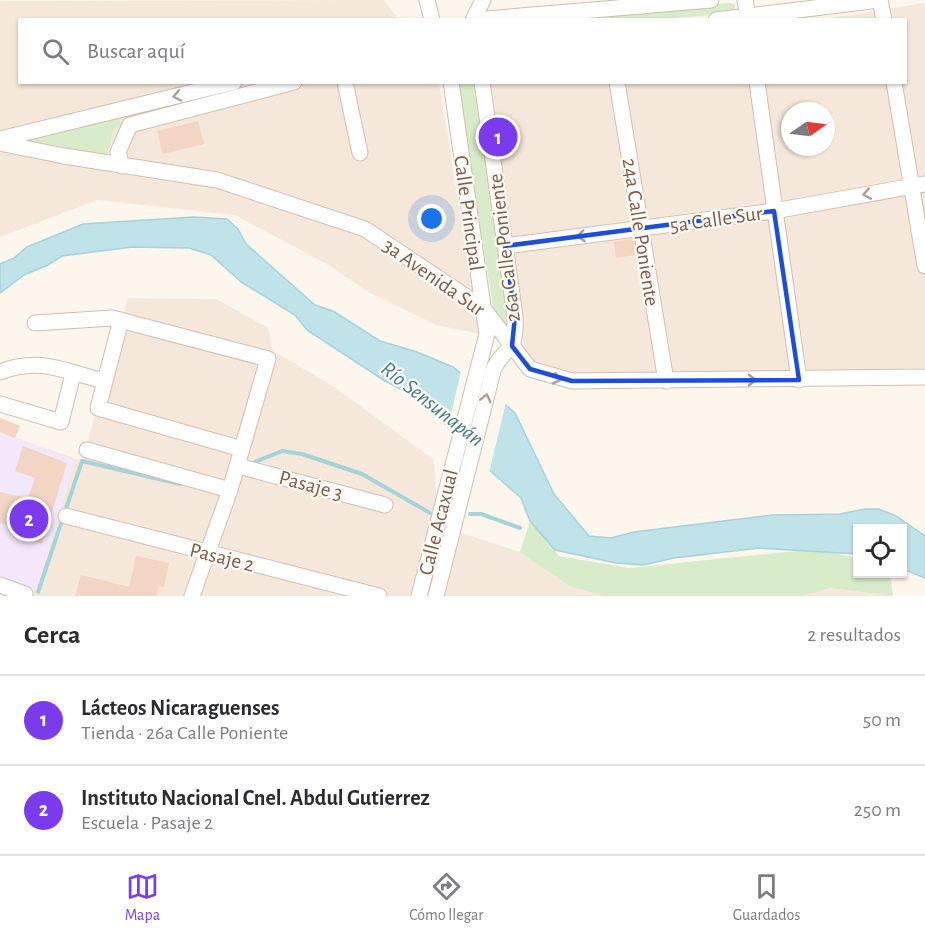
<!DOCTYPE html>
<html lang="es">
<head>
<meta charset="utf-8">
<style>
  :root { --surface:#fff; --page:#f7f7f7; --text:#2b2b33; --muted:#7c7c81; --line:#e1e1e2; --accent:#7c3aed }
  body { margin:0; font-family:"Alegreya Sans",sans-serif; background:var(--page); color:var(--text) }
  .controls { position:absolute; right:18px; bottom:18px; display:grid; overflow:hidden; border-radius:0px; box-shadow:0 2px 4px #0004 }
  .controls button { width:54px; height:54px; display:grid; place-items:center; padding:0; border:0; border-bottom:2px solid var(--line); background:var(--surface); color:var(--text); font:30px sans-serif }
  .compass { position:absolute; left:781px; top:102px; width:54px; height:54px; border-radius:50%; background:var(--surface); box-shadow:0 2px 4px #0004; rotate:76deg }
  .you { position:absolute; left:432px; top:219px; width:21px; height:21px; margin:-15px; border:4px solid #fff; border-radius:50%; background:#1a73e8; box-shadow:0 0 0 9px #1a73e833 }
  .badge { display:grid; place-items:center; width:39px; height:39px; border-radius:50%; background:var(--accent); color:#fff; font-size:20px; font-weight:700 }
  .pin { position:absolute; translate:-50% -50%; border:3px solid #fff; box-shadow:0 2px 6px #0006 }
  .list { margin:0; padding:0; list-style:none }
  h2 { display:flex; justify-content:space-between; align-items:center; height:78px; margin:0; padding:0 24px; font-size:26px }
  h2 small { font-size:20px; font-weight:400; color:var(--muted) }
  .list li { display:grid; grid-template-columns:39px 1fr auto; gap:18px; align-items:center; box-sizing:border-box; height:90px; padding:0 24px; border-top:2px solid var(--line) }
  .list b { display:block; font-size:22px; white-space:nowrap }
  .list p { margin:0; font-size:20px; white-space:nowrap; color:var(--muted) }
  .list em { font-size:20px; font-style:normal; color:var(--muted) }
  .icon { flex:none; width:33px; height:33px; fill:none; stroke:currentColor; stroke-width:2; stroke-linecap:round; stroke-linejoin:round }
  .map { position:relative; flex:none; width:925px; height:596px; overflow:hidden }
  .search { position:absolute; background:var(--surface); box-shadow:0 2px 4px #0004; left:18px; right:18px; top:18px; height:66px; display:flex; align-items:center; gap:15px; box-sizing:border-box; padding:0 21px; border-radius:0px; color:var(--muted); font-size:22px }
  .sheet { height:258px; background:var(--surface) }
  nav { display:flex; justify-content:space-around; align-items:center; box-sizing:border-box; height:84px; border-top:2px solid var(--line); background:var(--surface); font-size:16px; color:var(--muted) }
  nav a { display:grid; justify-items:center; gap:3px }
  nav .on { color:var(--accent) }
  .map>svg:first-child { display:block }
  .residential { fill:#f5e8da; fill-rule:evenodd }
  .education { fill:#f3e8fa }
  .green { fill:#d8ecc9 }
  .water { fill:#bfe3e8; stroke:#a5d3da; stroke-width:1.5 }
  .pier { fill:#fdf6ec }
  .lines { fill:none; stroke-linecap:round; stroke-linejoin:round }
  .stream { stroke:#a5d3da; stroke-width:4 }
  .building { fill:#f3d5c3 }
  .minor-casing { stroke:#d1beb0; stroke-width:17 }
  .minor { stroke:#fff; stroke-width:15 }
  .oneway { stroke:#af9d94 }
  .marked { fill:none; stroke:#1d4ed8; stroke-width:4.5; stroke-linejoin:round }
  .labels { text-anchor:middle; stroke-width:4.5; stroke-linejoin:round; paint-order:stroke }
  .street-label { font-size:21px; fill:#7a5c4d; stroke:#fffaf3 }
  .water-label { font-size:22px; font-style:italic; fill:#437c86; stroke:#fffaf3 }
</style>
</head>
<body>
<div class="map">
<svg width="925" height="596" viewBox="0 0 925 596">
  <rect width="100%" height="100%" fill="#fdf6ec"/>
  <path class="residential" d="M384 0 398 19 20 20V82L439 83 480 334 436 325 370 293 325 263 235 215 97 200 0 237V1Z
    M925 3V368L574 377 546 371 525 353 485 83 906 82V20L823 19ZM790 111H826V147H790Z
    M128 298 216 299 268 328 273 351 333 386 434 460 438 521 419 596H0V432L82 461Z
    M453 530 520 552 569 586 603 596H436Z
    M830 588 892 596H804Z"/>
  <path class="education" d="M0 432 75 460 37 591 0 577Z"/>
  <path class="green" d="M731 3 735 5V11L732 13 652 20H500Z
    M456 83H473L509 316 506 324 502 325 495 318Z
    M113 114 123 124 113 131 107 156 30 144 29 141 30 137Z
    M530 521 559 556 629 568 817 549 857 558 858 574H890L893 596 830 588 804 596H603L569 586 520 552Z"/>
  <path class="water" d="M194 217 227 219 238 229 246 244 315 305 333 311 380 341 417 352 453 367 500 406 506 405 515 413 554 494 589 536 611 538 634 532 773 515 840 514 865 509H879L896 516 925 536V578L903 569 902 528H858L857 554 759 548 674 558 643 565 616 563 555 550 530 521 521 498 488 469 423 401 385 381 307 330 295 315 241 282 211 255 189 248 132 247 62 256 48 265 24 275 0 293V264L14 258 27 247 83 224Z"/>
  <path class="pier" d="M461 371 501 403 506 402 489 473 447 432Z"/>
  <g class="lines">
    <path class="stream" d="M250 464 282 451 302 454 362 474 430 513
      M470 514H481L520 528
      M38 592 82 461 180 484"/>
  </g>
  <path class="building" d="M198 121 204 144 163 154 157 131Z
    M633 239 635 255 616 258 614 242Z
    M0 418 20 426 15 438 0 432Z
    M23 446 67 463 42 544 16 535 18 529 0 523V492L28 498 35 478 15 471Z
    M136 556 169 563 164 587 159 586 156 596H75L81 575 129 587Z"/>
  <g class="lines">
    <g class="minor-casing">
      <path id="minor" d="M427 0 432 20
        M745 0 749 20
        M880 0 884 20
        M473 20 483 0
        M474 20 711 0
        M716 20 879 0
        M345 82 360 153
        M617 82 666 381
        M757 82 799 380
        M894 82 925 266
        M130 125 294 82
        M0 139 234 82
        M0 143 64 156 217 180 365 229 483 308 530 369 572 381 925 377
        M122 166 118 152 130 125
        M505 246 774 211 925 184
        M121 320 98 408 242 449
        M35 323 112 318 268 359 230 490 192 596
        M0 372C41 356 65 372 105 381
        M0 404 61 422 73 374
        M87 450 230 490
        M238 466 385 505
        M66 516 379 596
        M0 585 25 594
        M419 596 487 334 451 82
        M436 596 493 371C497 359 504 356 511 346 516 339 515 325 515 316L482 82"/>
    </g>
    <use href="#minor" class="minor"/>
  </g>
  <defs><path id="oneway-chevron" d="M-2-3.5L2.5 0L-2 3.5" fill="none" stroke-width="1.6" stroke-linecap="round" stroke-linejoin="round" transform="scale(1.5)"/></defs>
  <g class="oneway">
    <use href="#oneway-chevron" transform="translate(177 96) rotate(168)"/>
    <use href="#oneway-chevron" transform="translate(867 194) rotate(170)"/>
    <use href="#oneway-chevron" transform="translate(581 236) rotate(173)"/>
    <use href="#oneway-chevron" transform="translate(557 379) rotate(13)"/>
    <use href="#oneway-chevron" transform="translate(752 380)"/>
    <use href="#oneway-chevron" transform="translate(486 398) rotate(-76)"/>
  </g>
  <path class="marked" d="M774 211 799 380 572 381 530 369 512 346 515 316 505 246Z"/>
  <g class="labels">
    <g class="street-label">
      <text transform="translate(469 213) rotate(82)" y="7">Calle Principal</text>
      <text transform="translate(716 219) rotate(-8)" y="7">5a Calle Sur</text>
      <text transform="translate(641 232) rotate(81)" y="7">24a Calle Poniente</text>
      <text transform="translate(504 248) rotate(-97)" y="7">26a Calle Poniente</text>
      <text transform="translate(434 277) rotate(35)" y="7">3a Avenida Sur</text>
      <text transform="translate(311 485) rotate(15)" y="7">Pasaje 3</text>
      <text transform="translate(438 522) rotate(-76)" y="7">Calle Acaxual</text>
      <text transform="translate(222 557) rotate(14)" y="7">Pasaje 2</text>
    </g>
    <g class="water-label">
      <text transform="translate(433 403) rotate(38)" y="8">Río Sensunapán</text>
    </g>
  </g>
</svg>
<div class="controls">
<button><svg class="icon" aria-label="locate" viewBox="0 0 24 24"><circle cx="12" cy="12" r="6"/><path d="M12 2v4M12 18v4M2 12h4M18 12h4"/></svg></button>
</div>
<svg class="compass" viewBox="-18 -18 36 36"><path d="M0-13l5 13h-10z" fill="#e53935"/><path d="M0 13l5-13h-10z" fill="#7c7c81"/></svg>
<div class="you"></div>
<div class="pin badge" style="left:498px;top:137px">1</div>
<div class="pin badge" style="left:29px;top:519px">2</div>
<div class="search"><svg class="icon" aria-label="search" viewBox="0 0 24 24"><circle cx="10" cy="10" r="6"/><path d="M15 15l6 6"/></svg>Buscar aquí</div>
</div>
<section class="sheet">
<h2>Cerca<small>2 resultados</small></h2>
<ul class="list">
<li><span class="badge">1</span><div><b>Lácteos Nicaraguenses</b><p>Tienda · 26a Calle Poniente</p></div><em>50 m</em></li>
<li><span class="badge">2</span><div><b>Instituto Nacional Cnel. Abdul Gutierrez</b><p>Escuela · Pasaje 2</p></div><em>250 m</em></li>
</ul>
</section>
<nav>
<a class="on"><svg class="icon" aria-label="map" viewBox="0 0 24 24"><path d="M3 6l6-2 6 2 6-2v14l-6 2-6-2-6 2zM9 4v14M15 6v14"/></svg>Mapa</a>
<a><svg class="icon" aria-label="directions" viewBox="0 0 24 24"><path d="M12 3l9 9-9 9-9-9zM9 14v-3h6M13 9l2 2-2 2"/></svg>Cómo llegar</a>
<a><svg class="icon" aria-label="saved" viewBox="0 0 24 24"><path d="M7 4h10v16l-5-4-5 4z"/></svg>Guardados</a>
</nav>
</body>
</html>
